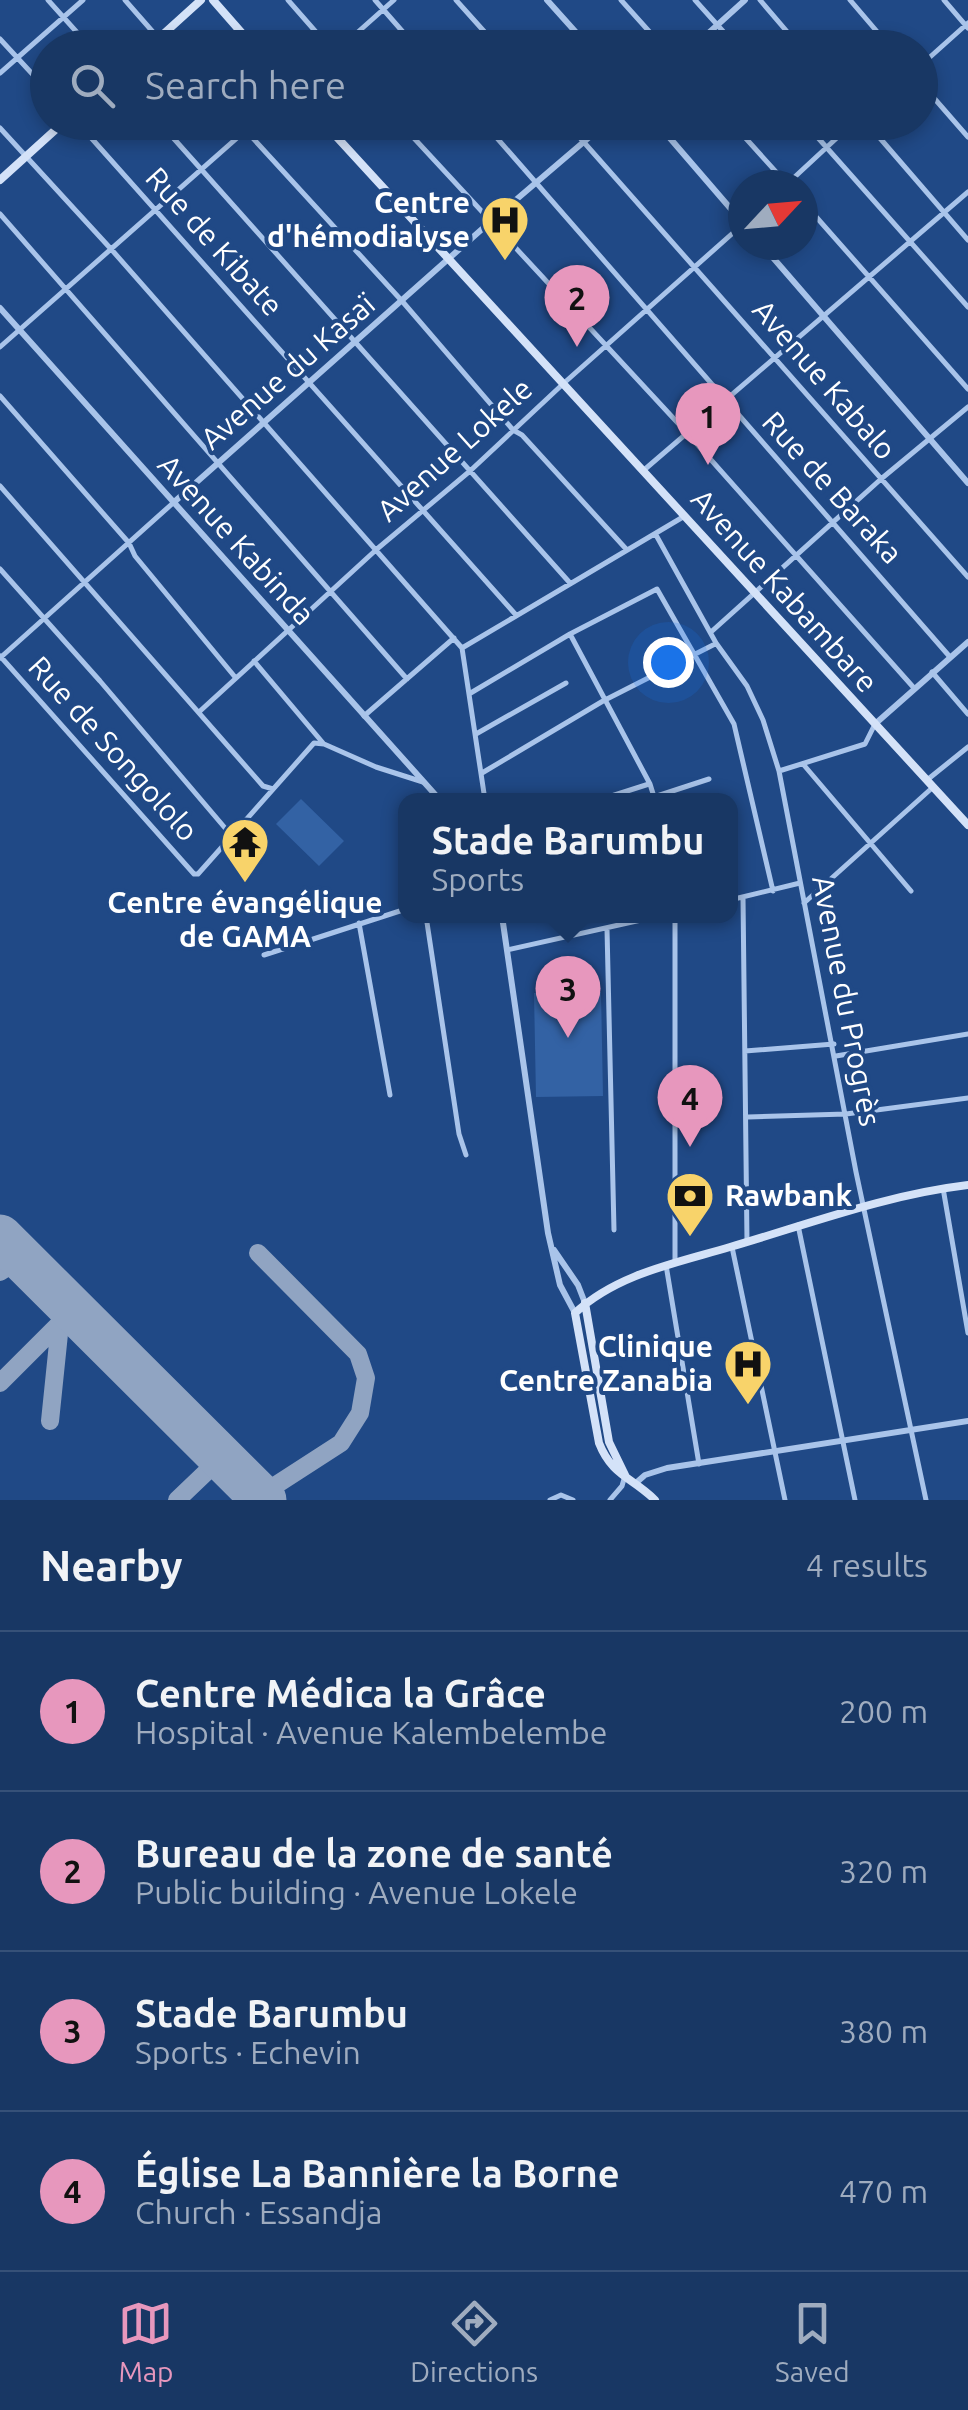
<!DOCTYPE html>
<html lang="en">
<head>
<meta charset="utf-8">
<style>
  :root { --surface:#183764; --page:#25426d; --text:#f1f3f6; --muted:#9facbf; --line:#365178; --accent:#e797bd }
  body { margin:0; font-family:Ubuntu,sans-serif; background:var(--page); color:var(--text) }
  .compass { position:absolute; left:728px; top:170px; width:90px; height:90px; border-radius:50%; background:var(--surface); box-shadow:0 5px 15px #0003; rotate:64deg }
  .you { position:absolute; left:668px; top:662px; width:35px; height:35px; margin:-25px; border:8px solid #fff; border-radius:50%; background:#1a73e8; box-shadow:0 0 0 15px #1a73e833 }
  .badge { display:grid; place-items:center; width:65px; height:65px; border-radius:50%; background:var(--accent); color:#111; font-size:32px; font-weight:700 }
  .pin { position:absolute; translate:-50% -82px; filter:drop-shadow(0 2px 5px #0008) }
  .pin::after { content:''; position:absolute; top:52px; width:35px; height:30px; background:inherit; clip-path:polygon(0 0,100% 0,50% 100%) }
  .popup { position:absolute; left:398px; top:793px; width:340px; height:130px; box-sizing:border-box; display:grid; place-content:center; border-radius:20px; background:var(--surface); filter:drop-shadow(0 2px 8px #0005); font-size:32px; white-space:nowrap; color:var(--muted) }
  .popup b { font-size:38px; color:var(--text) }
  .popup::after { content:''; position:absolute; left:50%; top:100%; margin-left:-20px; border:20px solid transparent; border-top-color:var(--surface) }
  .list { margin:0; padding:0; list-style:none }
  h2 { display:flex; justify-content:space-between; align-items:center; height:130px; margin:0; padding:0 40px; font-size:42px }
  h2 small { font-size:32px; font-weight:400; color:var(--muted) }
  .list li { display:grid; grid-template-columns:65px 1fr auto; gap:30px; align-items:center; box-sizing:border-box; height:160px; padding:0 40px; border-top:2px solid var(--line) }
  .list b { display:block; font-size:38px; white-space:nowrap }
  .list p { margin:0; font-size:32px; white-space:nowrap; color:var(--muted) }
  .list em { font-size:32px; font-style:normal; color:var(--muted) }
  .icon { flex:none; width:55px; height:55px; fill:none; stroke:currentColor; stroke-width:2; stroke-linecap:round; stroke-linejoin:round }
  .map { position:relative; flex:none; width:968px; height:1500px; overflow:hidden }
  .search { position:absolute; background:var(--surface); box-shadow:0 5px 15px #0003; left:30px; right:30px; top:30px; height:110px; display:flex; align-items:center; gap:25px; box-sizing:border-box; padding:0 35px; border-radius:55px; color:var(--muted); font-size:38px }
  .sheet { height:770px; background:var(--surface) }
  nav { display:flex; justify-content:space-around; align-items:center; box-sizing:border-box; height:140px; border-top:2px solid var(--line); background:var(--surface); font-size:28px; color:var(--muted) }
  nav a { display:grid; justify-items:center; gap:5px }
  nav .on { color:var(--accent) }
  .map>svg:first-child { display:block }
  .green { fill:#3362a4 }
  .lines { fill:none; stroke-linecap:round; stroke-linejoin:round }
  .taxiway { stroke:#90a4c2; stroke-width:18 }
  .runway { stroke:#90a4c2; stroke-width:45 }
  .minor { stroke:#a9c4ea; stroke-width:5 }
  .tertiary { stroke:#a9c4ea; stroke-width:6 }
  .secondary { stroke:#d4e2f8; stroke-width:8 }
  .labels { text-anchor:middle; stroke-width:8; stroke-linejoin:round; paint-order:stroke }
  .poi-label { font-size:30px; font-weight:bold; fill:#fff; stroke:#204986; text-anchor:end }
  .street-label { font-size:30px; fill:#fff; stroke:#204986 }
</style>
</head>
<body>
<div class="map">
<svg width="968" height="1500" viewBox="0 0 968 1500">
  <rect width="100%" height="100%" fill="#204986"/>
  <path class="green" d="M301 799 344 841 319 866 276 824Z
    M601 992 603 1096 536 1097 534 993Z"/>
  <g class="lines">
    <path class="taxiway" d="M258 1253 358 1354 366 1378 360 1413 341 1443 276 1485 262 1497
      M0 1272 22 1258
      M0 1383 73 1310
      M50 1421 60 1324
      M177 1500 222 1457"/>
    <path class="runway" d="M0 1237 264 1500"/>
    <path class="minor" d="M48 0 91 48
      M125 0 167 48
      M288 0 330 48
      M375 0 417 48
      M456 0 499 48
      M621 0 664 48
      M695 0 738 48
      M760 0 801 48
      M850 0 891 48
      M944 0 968 28
      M0 39 48 91
      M340 48 394 0
      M920 66 968 23
      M0 73 83 0
      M920 82 968 137
      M77 122 516 615
      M159 122 570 583
      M238 122 402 301 513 430 522 435 627 550
      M399 122 688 434 914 688
      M483 122 950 657
      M566 122 968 577
      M731 122 786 183
      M804 122 968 307
      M866 122 968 240
      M0 128 111 249 462 648 485 800
      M786 185 854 122
      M803 202 968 389
      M0 214 407 679
      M0 347 255 122
      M0 396 129 543 135 556 235 677
      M644 470 968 192
      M0 486 263 786 273 789
      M656 535 716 643 747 686 763 720 779 771 856 1172 926 1500
      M0 569 100 681 231 835
      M711 632 881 479 968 407
      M570 634 650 784 655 800
      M462 648 683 517
      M0 656 194 874H198L214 856 314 743 324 744 376 767 423 782
      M0 658 173 503
      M254 661 323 743
      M932 672 968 714
      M469 694 570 634 657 589 734 724 773 891
      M199 712 377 549 470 471 564 383 743 224
      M364 716 454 638
      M476 734 566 683
      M803 764 911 891
      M779 771 865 744 875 724
      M482 773 603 701 715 644
      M927 780 968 747
      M654 797 709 779
      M599 800 649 784
      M743 898 747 1241
      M730 900 800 883
      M804 903 932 788
      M426 916 459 1134 466 1155
      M359 923 390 1095
      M607 929 614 1230
      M507 950 659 916
      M264 955 406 909
      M745 1051 834 1044
      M836 1056 968 1034
      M748 1117 846 1114 968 1098
      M943 1188 968 1333
      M798 1225 855 1500
      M732 1247 785 1500
      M675 1262V916
      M666 1265 699 1464
      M550 1500 561 1495 573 1500
      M610 1500 622 1486 624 1479"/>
    <path class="tertiary" d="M547 0 590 48
      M692 48 745 0
      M656 122 743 223
      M762 245 968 483
      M0 308 440 800
      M173 503 490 222 607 122
      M875 724 968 642
      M502 916 548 1233 560 1285 575 1313
      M554 1250 578 1285 585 1303
      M637 1482 645 1475 667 1468 968 1421"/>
    <path class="secondary" d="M213 0 255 48
      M148 48 201 0
      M323 122 968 825
      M0 180 64 122
      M585 1303 609 1442 626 1477
      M655 1500C632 1477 612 1476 599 1443L575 1313C617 1274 676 1263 730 1247 809 1224 885 1195 968 1185"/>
  </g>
  <defs>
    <g id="hospital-pin" transform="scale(2.5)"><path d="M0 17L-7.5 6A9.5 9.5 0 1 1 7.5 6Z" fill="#f8d36a" stroke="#204986"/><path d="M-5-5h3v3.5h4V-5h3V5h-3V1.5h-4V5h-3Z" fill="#111"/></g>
    <g id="temple-pin" transform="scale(2.5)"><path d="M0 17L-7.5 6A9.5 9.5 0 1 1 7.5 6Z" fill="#f8d36a" stroke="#204986"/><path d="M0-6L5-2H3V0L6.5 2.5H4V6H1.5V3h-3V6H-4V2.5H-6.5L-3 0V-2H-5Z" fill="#111"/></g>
    <g id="bank-pin" transform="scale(2.5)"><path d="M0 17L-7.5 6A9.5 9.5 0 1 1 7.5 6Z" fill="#f8d36a" stroke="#204986"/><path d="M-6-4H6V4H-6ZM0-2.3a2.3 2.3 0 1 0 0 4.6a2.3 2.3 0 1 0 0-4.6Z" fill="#111"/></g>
  </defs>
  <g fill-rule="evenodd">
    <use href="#hospital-pin" x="505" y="220"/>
    <use href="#temple-pin" x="245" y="842"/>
    <use href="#bank-pin" x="690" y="1196"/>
    <use href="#hospital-pin" x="748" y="1364"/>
  </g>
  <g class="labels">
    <g class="poi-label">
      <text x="470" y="213">Centre<tspan x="470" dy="34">d'hémodialyse</tspan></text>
      <text x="245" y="913" text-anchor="middle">Centre évangélique<tspan x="245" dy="34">de GAMA</tspan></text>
      <text x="725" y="1206" text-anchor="start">Rawbank</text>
      <text x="713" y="1357">Clinique<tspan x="713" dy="34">Centre Zanabia</tspan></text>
    </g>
    <g class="street-label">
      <text transform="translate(214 242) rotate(48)" y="10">Rue de Kibate</text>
      <text transform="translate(288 372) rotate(-41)" y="10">Avenue du Kasaï</text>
      <text transform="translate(824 380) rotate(49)" y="10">Avenue Kabalo</text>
      <text transform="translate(455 450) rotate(-42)" y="10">Avenue Lokele</text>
      <text transform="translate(832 488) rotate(48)" y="10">Rue de Baraka</text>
      <text transform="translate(236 540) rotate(48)" y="10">Avenue Kabinda</text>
      <text transform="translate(784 591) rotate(48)" y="10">Avenue Kabambare</text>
      <text transform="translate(113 749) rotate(48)" y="10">Rue de Songololo</text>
      <text transform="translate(846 1001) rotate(79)" y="10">Avenue du Progrès</text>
    </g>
  </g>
</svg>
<svg class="compass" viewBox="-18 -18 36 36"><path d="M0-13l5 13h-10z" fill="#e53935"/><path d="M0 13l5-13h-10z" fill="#9facbf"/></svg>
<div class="you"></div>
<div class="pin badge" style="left:708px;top:465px">1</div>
<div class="pin badge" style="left:577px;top:347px">2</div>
<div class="pin badge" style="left:568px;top:1038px">3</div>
<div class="popup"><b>Stade Barumbu</b>Sports</div>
<div class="pin badge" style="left:690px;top:1147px">4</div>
<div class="search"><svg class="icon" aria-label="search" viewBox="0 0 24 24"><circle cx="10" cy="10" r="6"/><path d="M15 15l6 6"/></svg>Search here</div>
</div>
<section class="sheet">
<h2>Nearby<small>4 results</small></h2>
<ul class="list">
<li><span class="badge">1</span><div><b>Centre Médica la Grâce</b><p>Hospital · Avenue Kalembelembe</p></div><em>200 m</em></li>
<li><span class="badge">2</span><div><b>Bureau de la zone de santé</b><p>Public building · Avenue Lokele</p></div><em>320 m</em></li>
<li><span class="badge">3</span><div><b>Stade Barumbu</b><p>Sports · Echevin</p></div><em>380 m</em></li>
<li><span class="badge">4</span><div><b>Église La Bannière la Borne</b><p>Church · Essandja</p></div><em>470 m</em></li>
</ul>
</section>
<nav>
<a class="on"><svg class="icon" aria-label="map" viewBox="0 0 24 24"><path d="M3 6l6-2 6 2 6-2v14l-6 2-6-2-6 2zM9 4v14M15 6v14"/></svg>Map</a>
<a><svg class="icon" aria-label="directions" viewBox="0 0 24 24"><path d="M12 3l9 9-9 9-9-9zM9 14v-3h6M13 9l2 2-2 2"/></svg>Directions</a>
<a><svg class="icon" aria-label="saved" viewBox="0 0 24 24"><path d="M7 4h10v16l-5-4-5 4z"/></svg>Saved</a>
</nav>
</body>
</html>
